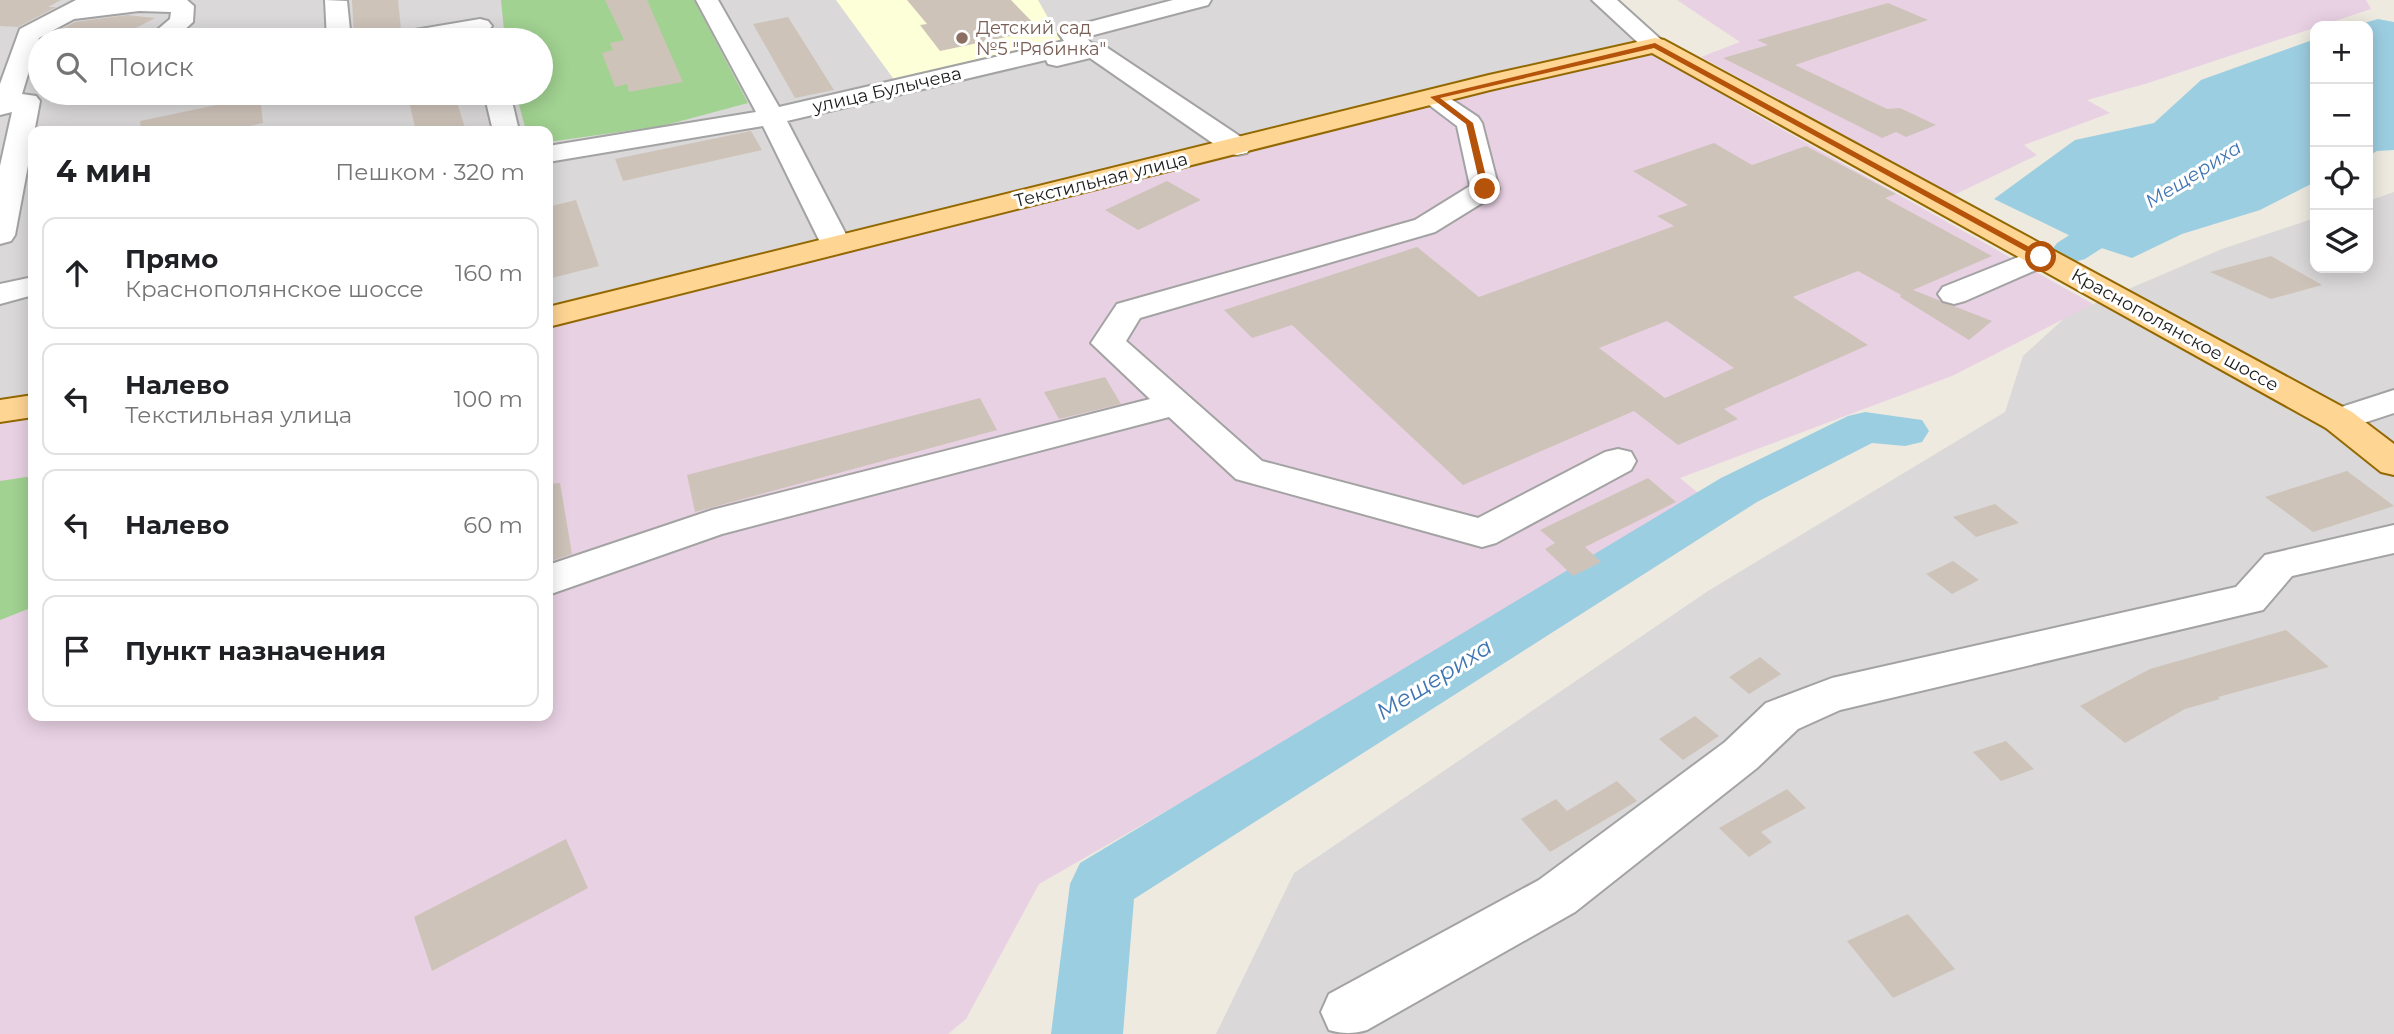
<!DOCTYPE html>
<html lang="ru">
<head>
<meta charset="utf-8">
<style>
  :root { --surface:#fff; --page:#f2f2f2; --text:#202124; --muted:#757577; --line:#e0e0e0 }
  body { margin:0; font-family:Montserrat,sans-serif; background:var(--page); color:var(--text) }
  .controls { position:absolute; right:21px; top:21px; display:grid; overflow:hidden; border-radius:14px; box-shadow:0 4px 18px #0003 }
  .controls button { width:63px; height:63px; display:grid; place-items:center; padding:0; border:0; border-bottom:2px solid var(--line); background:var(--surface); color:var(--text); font:35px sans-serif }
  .stop { position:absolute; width:21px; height:21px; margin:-16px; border:5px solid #b45309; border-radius:50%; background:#fff }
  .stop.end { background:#b45309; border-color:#fff; box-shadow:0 2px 7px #0008 }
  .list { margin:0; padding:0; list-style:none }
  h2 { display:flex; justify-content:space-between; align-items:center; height:91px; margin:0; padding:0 28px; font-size:30px }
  h2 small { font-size:23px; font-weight:400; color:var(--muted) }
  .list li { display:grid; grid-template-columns:46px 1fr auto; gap:21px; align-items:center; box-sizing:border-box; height:112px; margin:0 14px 14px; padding:0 14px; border:2px solid var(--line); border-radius:14px }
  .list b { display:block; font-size:26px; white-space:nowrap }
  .list p { margin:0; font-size:23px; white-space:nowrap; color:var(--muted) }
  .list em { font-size:23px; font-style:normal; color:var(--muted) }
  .icon { flex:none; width:38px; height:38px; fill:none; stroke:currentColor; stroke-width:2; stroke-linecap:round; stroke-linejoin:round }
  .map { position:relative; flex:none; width:2394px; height:1034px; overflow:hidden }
  .search { position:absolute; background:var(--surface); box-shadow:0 4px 18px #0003; left:28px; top:28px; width:525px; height:77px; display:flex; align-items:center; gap:18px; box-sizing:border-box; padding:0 24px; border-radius:38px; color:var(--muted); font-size:26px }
  .panel { position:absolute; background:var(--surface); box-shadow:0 4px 18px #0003; left:28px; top:126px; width:525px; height:595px; border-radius:14px }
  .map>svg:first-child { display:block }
  .residential { fill:#dad8d8; fill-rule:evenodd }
  .industrial { fill:#e8d1e3 }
  .education { fill:#fdffd8 }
  .forest { fill:#a1d291 }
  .water { fill:#9ccee1 }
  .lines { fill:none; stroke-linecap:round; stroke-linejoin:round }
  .river { fill:#9ccee1; fill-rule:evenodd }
  .building { fill:#cec3b9; fill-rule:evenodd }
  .minor-casing { stroke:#a3a3a3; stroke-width:4 }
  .major-casing { stroke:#936800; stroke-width:4 }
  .minor { fill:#fff; fill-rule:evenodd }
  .major { fill:#ffd594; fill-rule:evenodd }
  .route { fill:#b45309 }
  .education-dot { fill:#8d6e63; stroke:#fff; stroke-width:2.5 }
  .labels { text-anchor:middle; stroke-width:6; stroke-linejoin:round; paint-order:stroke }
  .far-education-label { font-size:18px; fill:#785e54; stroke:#fff; text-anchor:start }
  .far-street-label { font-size:18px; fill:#1c1c1c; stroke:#fff }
  .far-water-label { font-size:19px; font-style:italic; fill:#4075b3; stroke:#fff }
  .water-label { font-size:23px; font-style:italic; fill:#4075b3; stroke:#fff }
</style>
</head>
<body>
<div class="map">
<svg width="2394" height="1034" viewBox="0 0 2394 1034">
  <rect width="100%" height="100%" fill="#eeeae0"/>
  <path class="residential" d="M0 0H1592L1635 40 548 305V131H33V396L0 400ZM40 40H541V93H40Z
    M2394 192V1034H1216L1294 873 1708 591 2005 412 2023 356 2068 315 2222 249 2315 218V268H2368V201Z"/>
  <path class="industrial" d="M1677 0H2366L2371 9 2145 84 2087 100 2110 113 2024 145 2037 155 1954 195 1701 57 1740 42Z
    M1653 50 1670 57 1739 105 2093 304 1952 376 1680 478 1709 502 1588 591 1215 783 1039 884 966 1019 948 1034H0V424L33 419V716H548V319L1053 200 1634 52Z"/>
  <path class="education" d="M836 0H1038L1063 44 898 85Z"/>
  <path class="forest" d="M501 0H694L748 103 662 126 548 142V131H526L516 93H541V40H505Z
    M33 476V607L0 620V481Z"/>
  <path class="water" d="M2378 19 2394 22V150L2377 151 2368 156V26H2354Z
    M2315 39V182L2260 210 2182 234 2132 258 2083 242 1994 199 2075 140 2154 123 2201 80Z"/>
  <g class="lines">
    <path class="river" d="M2141 195 2155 198 2160 206 2155 214 2085 259 2071 263 2057 259 2051 251 2057 243 2127 198Z
      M1865 412 1922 420 1929 431 1922 442 1905 446 1872 443 1757 502 1134 899 1123 1034H1051L1070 884 1080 863 1721 478 1848 416Z"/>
  </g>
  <path class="building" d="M0 0H61L48 7H56L18 27 0 26Z
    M352 0H398L401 30 354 38Z
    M605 0H647L683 82 629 92 627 84 615 87 602 53 613 50 610 43 624 40Z
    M907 0H1011L1040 30 940 51 920 25 927 24Z
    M1888 3 1928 20 1795 65 1887 109 1900 108 1936 125 1906 137 1896 132 1882 138 1723 58 1768 45 1757 40Z
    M127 15 155 18 113 40H59L75 32 58 31 75 22Z
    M788 17 834 90 795 98 753 24Z
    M407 93H454L466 131H416Z
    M260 96 263 123 227 131H141L140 121Z
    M751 131 762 150 623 181 615 159Z
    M1714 143 1752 165 1806 146 1896 194 1885 198 1992 256 1913 290 1992 321 1969 340 1900 297 1901 295 1858 271 1793 297 1868 345 1724 409 1738 419 1678 445 1634 411 1463 485 1292 325 1252 338 1224 310 1417 247 1479 297 1674 226 1657 216 1688 205 1633 171ZM1667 321 1734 368 1665 398 1599 348Z
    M1167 181 1201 200 1138 230 1105 210Z
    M576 200 599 266 548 279V207Z
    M2271 256 2322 285 2271 299 2210 272Z
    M1105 377 1121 404 1059 419 1044 392Z
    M980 398 997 430 695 512 687 475Z
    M2347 471 2394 506 2313 532 2265 497Z
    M1648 478 1676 502 1585 547 1601 562 1573 576 1545 549 1555 543 1540 530Z
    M560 483 572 554 548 562V484Z
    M1995 504 2019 523 1976 537 1953 517Z
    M1953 561 1979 580 1952 594 1926 574Z
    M2286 630 2329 667 2218 697 2220 699 2185 709 2125 743 2080 706 2150 669Z
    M1760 657 1781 674 1749 694 1729 677Z
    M1695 716 1719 736 1683 760 1659 739Z
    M2006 741 2034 769 2001 781 1973 752Z
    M1617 781 1637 801 1550 852 1521 819 1556 799 1567 811Z
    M1787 789 1806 808 1761 832 1772 842 1749 857 1719 828Z
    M566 839 588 888 432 971 414 917Z
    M1908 914 1955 969 1893 998 1847 941Z"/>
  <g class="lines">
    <g class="minor-casing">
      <path id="minor" d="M76 0H187L194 6 193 22 173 40H135L139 35 157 30 170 19 171 12 139 11 74 19 39 38 22 94 36 96 40 101 15 235 11 241 0 244V166L12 112 0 115V84L20 29Z
        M325 0 347 1 351 40H327Z
        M696 0H718L779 107 1064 41 1059 34 1063 29 1173 0H1211L1208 5 1086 37 1091 43 1103 45 1247 141 1251 147 1247 153 1237 155 1227 153 1090 58 1057 66 1048 64 1046 60 787 121 851 244 847 250 836 253 825 250 821 244 763 126 548 162V146L756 112Z
        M1592 0H1617L1667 45 1664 50 1655 52 1646 50Z
        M480 19 488 21 492 26 488 31 438 40H385L389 35 397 33Z
        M1433 90 1442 93 1478 117 1482 123 1499 189 1495 195 1435 232 1140 318 1126 341 1262 461 1478 518 1605 452 1618 449 1631 452 1636 461 1631 470 1496 543 1482 547 1236 479 1169 417 722 534 548 595V565L712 510 1150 399 1091 343 1117 304 1415 220 1470 186 1457 126 1420 98 1424 93Z
        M484 93H510L519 131H493Z
        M2041 248 2052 251 2056 257 2052 263 1965 301 1954 304 1943 301 1938 294 1943 287Z
        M33 277V295L0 304V284Z
        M2394 390V413L2339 431 2326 428 2321 420 2326 412Z
        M2394 525V553L2292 576 2263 610 1840 710 1798 729 1757 768 1575 912 1367 1030C1354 1034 1342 1034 1329 1030L1321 1012 1329 994 1539 880 1725 742 1766 703 1832 678 2236 587 2265 555Z"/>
    </g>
    <g class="major-casing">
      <path id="major" d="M1655 38 1664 40 2352 412 2394 444V475L2381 472 2326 428 1652 53 1490 90 548 327V307L1489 75Z
        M33 395V417L0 422V400Z"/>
    </g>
    <use href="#minor" class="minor"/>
    <use href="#major" class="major"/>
  </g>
  <path class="route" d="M1655 43 2044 255 2045 257 2038 258 1654 48 1440 98 1473 123 1489 189 1485 191 1481 189 1466 124 1430 97Z"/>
  <circle class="education-dot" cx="962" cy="38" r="7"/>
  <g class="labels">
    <g class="far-education-label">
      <text x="976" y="34">Детский сад<tspan x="976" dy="21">№5 "Рябинка"</tspan></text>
    </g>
    <g class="far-street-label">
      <text transform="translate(887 90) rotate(-13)" y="6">улица Булычева</text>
      <text transform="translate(1101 180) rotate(-14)" y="6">Текстильная улица</text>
      <text transform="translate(2175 330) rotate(29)" y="6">Краснополянское шоссе</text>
    </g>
    <g class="far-water-label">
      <text transform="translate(2193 174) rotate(-32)" y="7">Мещериха</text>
    </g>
    <g class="water-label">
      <text transform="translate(1434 679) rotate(-32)" y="8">Мещериха</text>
    </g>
  </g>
</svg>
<div class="controls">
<button>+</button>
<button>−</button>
<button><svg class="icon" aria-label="locate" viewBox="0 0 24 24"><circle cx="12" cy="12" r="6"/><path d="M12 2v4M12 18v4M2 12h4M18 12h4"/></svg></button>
<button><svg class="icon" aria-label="layers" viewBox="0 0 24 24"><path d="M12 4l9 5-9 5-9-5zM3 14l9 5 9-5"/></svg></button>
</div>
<div class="stop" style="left:2041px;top:257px"></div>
<div class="stop end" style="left:1485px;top:189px"></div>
<div class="search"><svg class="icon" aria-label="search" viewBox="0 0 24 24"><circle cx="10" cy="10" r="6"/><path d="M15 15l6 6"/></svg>Поиск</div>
<section class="panel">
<h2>4 мин<small>Пешком · 320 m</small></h2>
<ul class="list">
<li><svg class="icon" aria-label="ahead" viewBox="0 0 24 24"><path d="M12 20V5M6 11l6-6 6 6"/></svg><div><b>Прямо</b><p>Краснополянское шоссе</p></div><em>160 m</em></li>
<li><svg class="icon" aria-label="left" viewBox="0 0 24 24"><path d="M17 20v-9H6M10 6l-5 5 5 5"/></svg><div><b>Налево</b><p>Текстильная улица</p></div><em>100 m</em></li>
<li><svg class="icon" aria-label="left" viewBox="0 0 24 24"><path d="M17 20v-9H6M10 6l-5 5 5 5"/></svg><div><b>Налево</b></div><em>60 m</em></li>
<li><svg class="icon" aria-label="arrive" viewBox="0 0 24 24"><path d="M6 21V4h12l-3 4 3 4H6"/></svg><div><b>Пункт назначения</b></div></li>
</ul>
</section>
</div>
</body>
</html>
